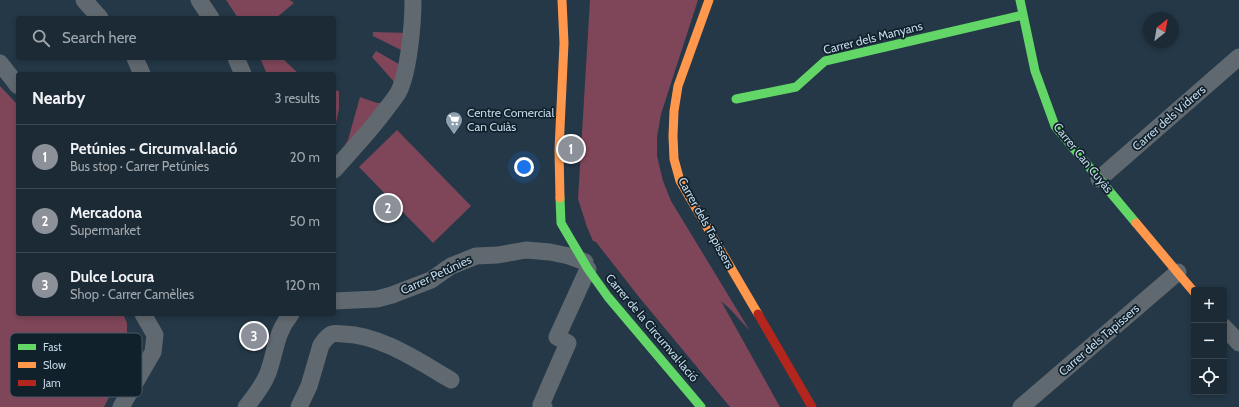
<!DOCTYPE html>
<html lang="en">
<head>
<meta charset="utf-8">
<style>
  :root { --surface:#1b2a35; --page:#283641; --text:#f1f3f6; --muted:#a0a7ad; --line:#394650; --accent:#8c9099 }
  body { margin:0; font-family:Cabin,sans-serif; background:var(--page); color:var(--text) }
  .controls { position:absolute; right:12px; bottom:12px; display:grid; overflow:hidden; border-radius:4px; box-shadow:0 2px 6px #0003 }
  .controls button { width:36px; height:36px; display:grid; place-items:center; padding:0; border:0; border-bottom:1px solid var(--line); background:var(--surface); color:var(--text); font:20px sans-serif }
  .compass { position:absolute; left:1143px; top:12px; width:36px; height:36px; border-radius:50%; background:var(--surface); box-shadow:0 2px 6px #0003; rotate:31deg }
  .you { position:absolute; left:524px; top:167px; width:14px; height:14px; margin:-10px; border:3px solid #fff; border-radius:50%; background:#1a73e8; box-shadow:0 0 0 6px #1a73e833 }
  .badge { display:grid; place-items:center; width:26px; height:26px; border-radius:50%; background:var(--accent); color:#fff; font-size:13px; font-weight:700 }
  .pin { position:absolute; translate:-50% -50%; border:2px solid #fff; box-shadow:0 1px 4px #0006 }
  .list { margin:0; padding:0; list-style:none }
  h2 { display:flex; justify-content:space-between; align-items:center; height:52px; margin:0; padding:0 16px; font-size:17px }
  h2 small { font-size:13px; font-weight:400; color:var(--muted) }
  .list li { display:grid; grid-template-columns:26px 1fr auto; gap:12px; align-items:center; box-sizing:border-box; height:64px; padding:0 16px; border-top:1px solid var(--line) }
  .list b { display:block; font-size:15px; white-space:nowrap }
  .list p { margin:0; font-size:13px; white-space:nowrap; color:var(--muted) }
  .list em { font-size:13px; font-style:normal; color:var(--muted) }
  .icon { flex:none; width:22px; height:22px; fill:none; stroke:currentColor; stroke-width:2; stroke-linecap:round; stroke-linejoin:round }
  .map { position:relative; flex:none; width:1239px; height:407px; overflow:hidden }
  .search { position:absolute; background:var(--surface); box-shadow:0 2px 6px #0003; left:16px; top:16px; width:320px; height:44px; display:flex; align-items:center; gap:10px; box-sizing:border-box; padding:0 14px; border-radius:4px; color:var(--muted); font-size:15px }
  .panel { position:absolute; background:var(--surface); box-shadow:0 2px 6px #0003; left:16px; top:72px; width:320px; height:244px; border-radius:4px }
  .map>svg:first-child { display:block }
  .green { fill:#7f465a }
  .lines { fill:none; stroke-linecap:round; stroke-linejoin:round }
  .street { stroke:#616970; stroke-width:17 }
  .fast { stroke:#63d668; stroke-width:9 }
  .slow { stroke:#ff974d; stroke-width:9 }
  .jam { stroke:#b3261e; stroke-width:9 }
  .labels { text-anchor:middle; stroke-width:3.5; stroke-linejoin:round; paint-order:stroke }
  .street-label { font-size:12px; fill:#c4d8e8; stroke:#11212c }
  .poi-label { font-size:12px; fill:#c4d8e8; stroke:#11212c; text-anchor:start }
  .key { fill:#11212c; stroke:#475864; stroke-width:1 }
  .key-label { font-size:11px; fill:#c4d8e8 }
</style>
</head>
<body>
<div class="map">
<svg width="1239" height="407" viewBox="0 0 1239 407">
  <rect width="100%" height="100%" fill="#243847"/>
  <path class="green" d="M226 0H290L294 3 276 18H238Z
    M590 0H698L661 114 657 137V156L663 181 671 201 750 331 731 310 721 301 780 407H730L639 297 596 242 593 241 587 227 578 199Z
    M373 32 410 33 407 53 373 36Z
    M376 51 404 67 395 83 372 57Z
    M260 58H282L299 74H267Z
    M0 86 18 105V314H123L127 323V362L104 407H0Z
    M334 90 339 91V109L334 132Z
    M360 97 377 103H385L334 163 348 140Z
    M397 130 471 206 433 243 359 167Z"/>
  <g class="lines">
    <path class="street" d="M84 0 100 18
      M199 0 211 18
      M135 58 142 74
      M236 58 243 74
      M0 63 18 86
      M334 170C352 150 371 130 387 108 391 103 395 98 398 93 409 73 413 23 413 0
      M1099 179 1239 57
      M334 301 377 299 392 295 431 280 451 266 476 256 498 255 526 250 550 252 569 256 585 262
      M1224 327 1239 343
      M121 407 153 352 155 335 143 314
      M246 407C254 397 263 386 268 373 276 351 275 334 291 314
      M299 407 309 386 321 345C324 341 327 336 332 334 335 333 340 334 344 334 381 335 420 362 451 380
      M544 407 541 405 568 343 557 337 588 269
      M1021 407 1178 272"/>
    <path class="fast" d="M1020 0 1035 71 1055 126 1136 223
      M736 99 796 87 825 61 1023 15
      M560 198 561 223 588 269 608 297 701 407"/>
    <path class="slow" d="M709 0 678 86 674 111 673 136 674 159 680 181 758 314
      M560 198 559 150 564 43 562 0
      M1136 223 1194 292"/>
    <path class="jam" d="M758 314 812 407"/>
  </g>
  <defs>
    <g id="supermarket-pin" transform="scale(0.9)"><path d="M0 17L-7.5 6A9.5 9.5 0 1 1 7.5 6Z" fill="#8ca0b0" stroke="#11212c"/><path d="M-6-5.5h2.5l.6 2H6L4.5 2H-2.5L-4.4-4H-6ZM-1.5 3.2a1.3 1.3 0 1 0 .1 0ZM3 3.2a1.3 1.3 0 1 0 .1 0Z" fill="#fff"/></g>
  </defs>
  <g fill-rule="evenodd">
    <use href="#supermarket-pin" x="454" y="120"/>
  </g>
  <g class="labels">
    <g class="street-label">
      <text transform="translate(873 38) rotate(-14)" y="4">Carrer dels Manyans</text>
      <text transform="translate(1169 118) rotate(-41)" y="4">Carrer dels Vidrers</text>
      <text transform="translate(1083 158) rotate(51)" y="4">Carrer Can Cuyàs</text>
      <text transform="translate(706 223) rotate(61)" y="4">Carrer dels Tapissers</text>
      <text transform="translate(436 275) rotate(-25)" y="4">Carrer Petúnies</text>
      <text transform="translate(652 328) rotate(50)" y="4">Carrer de la Circumval·lació</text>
      <text transform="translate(1099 340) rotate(-41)" y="4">Carrer dels Tapissers</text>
    </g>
    <g class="poi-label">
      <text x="467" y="117">Centre Comercial<tspan x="467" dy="14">Can Cuiàs</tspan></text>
    </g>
  </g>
  <rect x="10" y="333" width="132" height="64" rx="6" class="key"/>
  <rect x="18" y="344" width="18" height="6" fill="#63d668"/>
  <rect x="18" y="362" width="18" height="6" fill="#ff974d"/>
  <rect x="18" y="380" width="18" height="6" fill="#b3261e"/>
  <g class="key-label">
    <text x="43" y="351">Fast</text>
    <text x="43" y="369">Slow</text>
    <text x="43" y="387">Jam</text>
  </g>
</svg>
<div class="controls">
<button>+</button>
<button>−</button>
<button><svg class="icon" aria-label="locate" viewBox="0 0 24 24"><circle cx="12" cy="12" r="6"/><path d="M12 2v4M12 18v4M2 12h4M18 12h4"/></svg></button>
</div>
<svg class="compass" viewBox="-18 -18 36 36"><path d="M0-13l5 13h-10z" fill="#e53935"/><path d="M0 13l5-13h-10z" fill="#a0a7ad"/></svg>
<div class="you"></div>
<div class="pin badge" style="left:571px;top:149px">1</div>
<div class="pin badge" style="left:388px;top:208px">2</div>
<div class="pin badge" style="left:254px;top:336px">3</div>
<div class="search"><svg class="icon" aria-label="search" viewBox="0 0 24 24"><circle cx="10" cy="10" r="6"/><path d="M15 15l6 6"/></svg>Search here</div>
<section class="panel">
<h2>Nearby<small>3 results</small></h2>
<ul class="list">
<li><span class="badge">1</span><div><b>Petúnies - Circumval·lació</b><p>Bus stop · Carrer Petúnies</p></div><em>20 m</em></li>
<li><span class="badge">2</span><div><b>Mercadona</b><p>Supermarket</p></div><em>50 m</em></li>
<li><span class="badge">3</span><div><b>Dulce Locura</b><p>Shop · Carrer Camèlies</p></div><em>120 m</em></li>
</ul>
</section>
</div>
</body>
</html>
